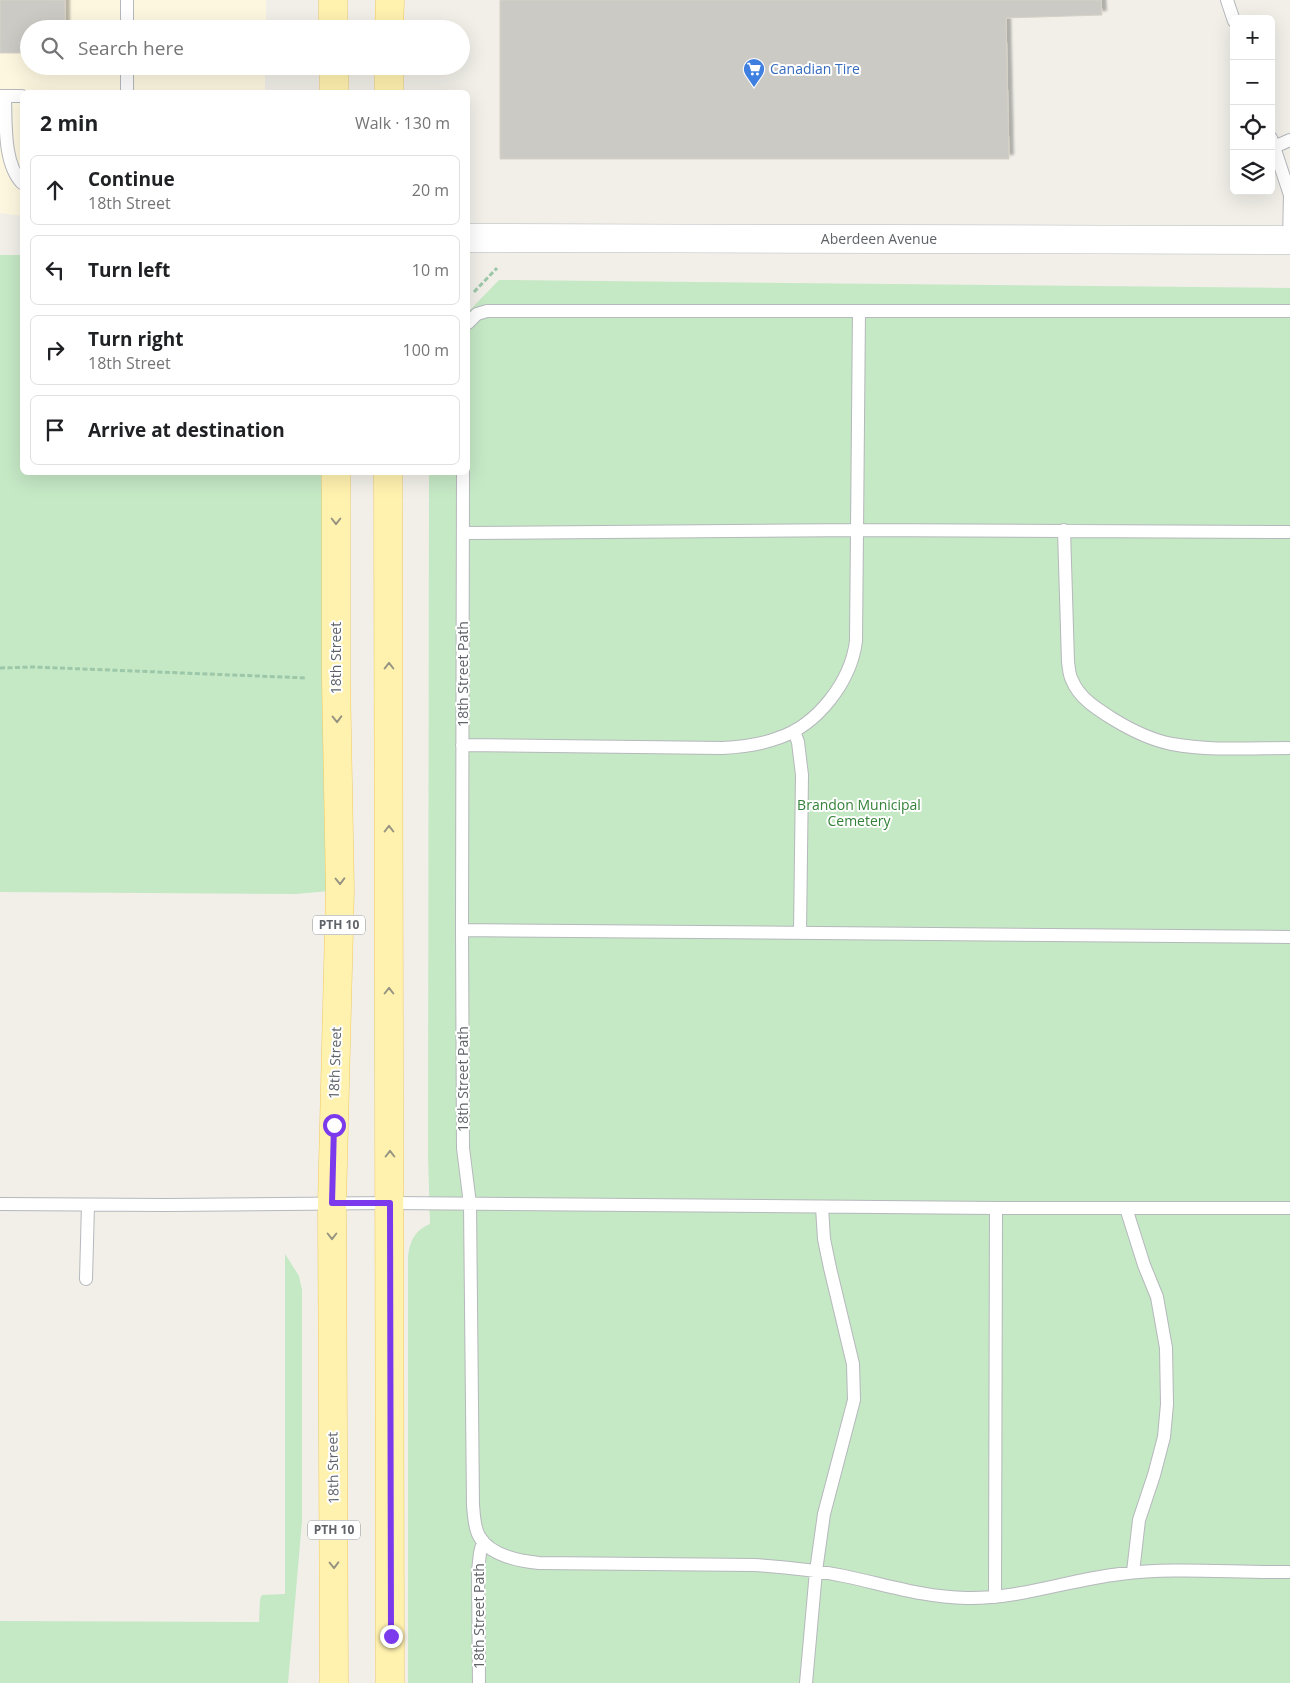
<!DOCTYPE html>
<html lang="en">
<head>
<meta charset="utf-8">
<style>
  :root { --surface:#fff; --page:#f2f2f2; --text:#202124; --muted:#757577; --line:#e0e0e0 }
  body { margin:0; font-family:"Open Sans",sans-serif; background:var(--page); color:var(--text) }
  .controls { position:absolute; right:15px; top:15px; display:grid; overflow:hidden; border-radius:8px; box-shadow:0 5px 20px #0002 }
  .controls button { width:45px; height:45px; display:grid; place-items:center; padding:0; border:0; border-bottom:1px solid var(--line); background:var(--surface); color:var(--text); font:25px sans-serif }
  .stop { position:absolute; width:15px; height:15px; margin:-11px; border:4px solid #7c3aed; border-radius:50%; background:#fff }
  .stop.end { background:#7c3aed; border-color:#fff; box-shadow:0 1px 5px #0008 }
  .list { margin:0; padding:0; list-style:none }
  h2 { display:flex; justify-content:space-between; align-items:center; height:65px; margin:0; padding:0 20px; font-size:21px }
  h2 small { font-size:16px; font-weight:400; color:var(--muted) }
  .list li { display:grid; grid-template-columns:32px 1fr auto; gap:15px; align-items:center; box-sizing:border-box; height:70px; margin:0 10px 10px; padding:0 10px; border:1px solid var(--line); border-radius:8px }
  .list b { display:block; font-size:19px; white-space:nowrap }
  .list p { margin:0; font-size:16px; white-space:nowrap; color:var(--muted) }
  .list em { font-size:16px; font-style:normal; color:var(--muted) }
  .icon { flex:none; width:28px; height:28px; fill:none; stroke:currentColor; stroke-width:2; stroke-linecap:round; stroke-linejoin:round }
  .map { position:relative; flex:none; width:1290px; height:1683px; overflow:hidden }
  .search { position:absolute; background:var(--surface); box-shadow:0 5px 20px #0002; left:20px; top:20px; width:450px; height:55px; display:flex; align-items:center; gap:12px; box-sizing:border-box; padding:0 18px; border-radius:28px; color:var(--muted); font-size:19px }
  .panel { position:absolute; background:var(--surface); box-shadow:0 5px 20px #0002; left:20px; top:90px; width:450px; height:385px; border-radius:8px }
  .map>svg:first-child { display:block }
  .commercial { fill:#fef7e0 }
  .green { fill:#c5e8c5 }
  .building { fill:#cccac5; stroke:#d6d1c6; filter:url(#shadow) }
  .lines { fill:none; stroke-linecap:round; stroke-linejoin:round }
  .lane-casing { stroke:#b5b8bc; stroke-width:14 }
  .secondary-casing { stroke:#b6babf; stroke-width:29 }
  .primary-casing { stroke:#f2c960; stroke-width:29 }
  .path { stroke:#9cc7a9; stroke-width:3; stroke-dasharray:5 2.5; stroke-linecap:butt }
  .lane { stroke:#fff; stroke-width:12 }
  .secondary { stroke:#fff; stroke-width:28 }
  .primary { stroke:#fff2af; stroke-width:28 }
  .oneway { stroke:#979581 }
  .route { stroke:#7c3aed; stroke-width:6 }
  .labels { text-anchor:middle; stroke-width:4; stroke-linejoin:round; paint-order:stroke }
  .shield { fill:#fff; stroke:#8f9295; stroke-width:1 }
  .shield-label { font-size:12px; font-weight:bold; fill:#5f6368 }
  .shop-label { font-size:14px; fill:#366cbe; stroke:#fff; text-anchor:start }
  .street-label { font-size:14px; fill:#5f6368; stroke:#fff }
  .park-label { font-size:14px; fill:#348238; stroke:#fff }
</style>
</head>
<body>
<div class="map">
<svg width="1290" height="1683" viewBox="0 0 1290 1683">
  <defs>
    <filter id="shadow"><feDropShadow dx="4.5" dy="-4.5" stdDeviation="1" flood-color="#0004"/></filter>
  </defs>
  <rect width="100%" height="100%" fill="#f1efe8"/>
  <path class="commercial" d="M0 0H266V29H29V66H265V92H22V216L0 213Z"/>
  <path class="green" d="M0 255H22V472L321 473 340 890 296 894 0 892Z
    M499 280 1290 288V1683H408V1257C410 1241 414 1231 430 1224L428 1154 429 473 468 472V312Z
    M285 1254 299 1276 302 1290V1521L288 1683H0V1621L259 1622 260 1599 262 1595 285 1594Z"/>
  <path class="building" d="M0 0H65V29H29V53H0Z
    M500 0H1101L1102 15 1006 18 1009 159H500Z"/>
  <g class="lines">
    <g class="lane-casing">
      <path id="lane" d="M127 0V29
        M1227 0 1234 21
        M127 66V92
        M0 96H22
        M5 96C6 122 3 163 22 183
        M1271 138 1290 195 1289 240
        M1274 147 1290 140
        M468 323 477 314 487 311H1290
        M463 472 462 930 463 1148 470 1204 473 1505C474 1515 474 1527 479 1536 490 1556 519 1561 539 1563L754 1565C784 1567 814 1570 844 1576 887 1585 922 1597 967 1598 1019 1599 1068 1580 1120 1574 1176 1567 1233 1573 1290 1572
        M1064 530 1068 662C1069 668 1069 675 1072 680 1079 698 1097 709 1113 719 1131 730 1151 740 1172 744 1210 751 1251 748 1290 748
        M463 533 858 530 1290 532
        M794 731 798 742 802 775 800 932
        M462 745 722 748C741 747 760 745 778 738 818 725 851 681 856 641L859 311
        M462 930 1290 937
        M0 1204 166 1205 390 1203 996 1208H1290
        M1126 1208 1144 1265 1157 1297 1166 1348 1167 1404 1164 1437 1154 1475 1139 1520 1133 1572
        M86 1279 88 1205
        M995 1597 996 1208
        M479 1683 478 1571 480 1553 483 1541
        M806 1683 816 1571 824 1514 854 1400 853 1364 830 1268 824 1239 822 1207"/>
    </g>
    <g class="secondary-casing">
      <path id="secondary" d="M468 238 1290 240"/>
    </g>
    <g class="primary-casing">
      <path id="primary" d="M333 0V29
        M389 29 390 0
        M334 66V92
        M389 92V66
        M388 472 390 1683
        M334 1683 332 1203 340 890 336 678V472"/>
    </g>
    <path class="path" d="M474 292 497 268
      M0 668 34 667 307 678"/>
    <use href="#lane" class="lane"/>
    <use href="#secondary" class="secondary"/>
    <use href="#primary" class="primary"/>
  </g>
  <defs><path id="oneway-chevron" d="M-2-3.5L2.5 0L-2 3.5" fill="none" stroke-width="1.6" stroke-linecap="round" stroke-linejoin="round" transform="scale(1.25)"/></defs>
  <g class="oneway">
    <use href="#oneway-chevron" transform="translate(336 521) rotate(90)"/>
    <use href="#oneway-chevron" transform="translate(389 666) rotate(-90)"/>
    <use href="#oneway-chevron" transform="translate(337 719) rotate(89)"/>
    <use href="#oneway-chevron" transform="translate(389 829) rotate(-90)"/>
    <use href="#oneway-chevron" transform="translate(340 881) rotate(89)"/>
    <use href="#oneway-chevron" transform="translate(389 991) rotate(-90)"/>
    <use href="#oneway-chevron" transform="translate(390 1154) rotate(-90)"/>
    <use href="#oneway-chevron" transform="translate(332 1236) rotate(90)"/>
    <use href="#oneway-chevron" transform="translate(334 1565) rotate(89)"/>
  </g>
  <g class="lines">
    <path class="route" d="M334 1125 332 1203H390L391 1636"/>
  </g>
  <defs>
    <g id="supermarket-pin" transform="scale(1.125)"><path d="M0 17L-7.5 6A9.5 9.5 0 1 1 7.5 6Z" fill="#3f7fe0" stroke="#fff"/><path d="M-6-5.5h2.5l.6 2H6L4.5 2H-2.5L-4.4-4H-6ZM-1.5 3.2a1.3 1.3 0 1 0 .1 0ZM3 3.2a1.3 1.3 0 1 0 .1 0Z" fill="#fff"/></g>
  </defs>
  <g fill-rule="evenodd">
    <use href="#supermarket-pin" x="754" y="69"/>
  </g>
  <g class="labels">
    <g class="shield">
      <rect x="313" y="915.5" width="52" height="19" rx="4"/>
      <rect x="308" y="1520.5" width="52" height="19" rx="4"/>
    </g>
    <g class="shield-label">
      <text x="339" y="929">PTH 10</text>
      <text x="334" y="1534">PTH 10</text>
    </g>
    <g class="shop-label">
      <text x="770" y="74">Canadian Tire</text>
    </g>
    <g class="street-label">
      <text x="879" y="244">Aberdeen Avenue</text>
      <text transform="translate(336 658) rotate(-90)" y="5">18th Street</text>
      <text transform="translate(463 674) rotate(-90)" y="5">18th Street Path</text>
      <text transform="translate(335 1063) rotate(-88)" y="5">18th Street</text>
      <text transform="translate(463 1079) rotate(-90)" y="5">18th Street Path</text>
      <text transform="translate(333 1468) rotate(-91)" y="5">18th Street</text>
      <text transform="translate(479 1616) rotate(-90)" y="5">18th Street Path</text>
    </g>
    <g class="park-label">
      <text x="859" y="810">Brandon Municipal<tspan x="859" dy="16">Cemetery</tspan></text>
    </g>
  </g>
</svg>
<div class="controls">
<button>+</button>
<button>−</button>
<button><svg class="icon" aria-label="locate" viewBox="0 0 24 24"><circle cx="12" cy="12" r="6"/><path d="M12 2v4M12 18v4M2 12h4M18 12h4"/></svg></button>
<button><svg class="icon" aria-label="layers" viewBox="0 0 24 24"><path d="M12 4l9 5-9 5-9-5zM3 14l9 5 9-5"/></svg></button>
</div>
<div class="stop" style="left:334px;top:1125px"></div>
<div class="stop end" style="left:391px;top:1636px"></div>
<div class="search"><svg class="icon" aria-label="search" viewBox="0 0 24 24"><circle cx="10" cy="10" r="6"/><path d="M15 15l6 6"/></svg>Search here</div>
<section class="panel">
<h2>2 min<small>Walk · 130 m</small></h2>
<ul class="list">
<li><svg class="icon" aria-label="ahead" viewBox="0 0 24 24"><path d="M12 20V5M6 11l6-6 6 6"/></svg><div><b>Continue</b><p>18th Street</p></div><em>20 m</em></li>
<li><svg class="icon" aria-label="left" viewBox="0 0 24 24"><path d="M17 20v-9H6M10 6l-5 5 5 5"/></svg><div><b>Turn left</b></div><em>10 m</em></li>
<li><svg class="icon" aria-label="right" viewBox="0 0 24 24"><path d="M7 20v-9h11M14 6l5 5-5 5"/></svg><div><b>Turn right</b><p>18th Street</p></div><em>100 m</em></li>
<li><svg class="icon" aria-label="arrive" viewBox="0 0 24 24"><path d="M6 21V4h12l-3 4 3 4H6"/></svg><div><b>Arrive at destination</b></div></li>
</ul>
</section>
</div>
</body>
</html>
